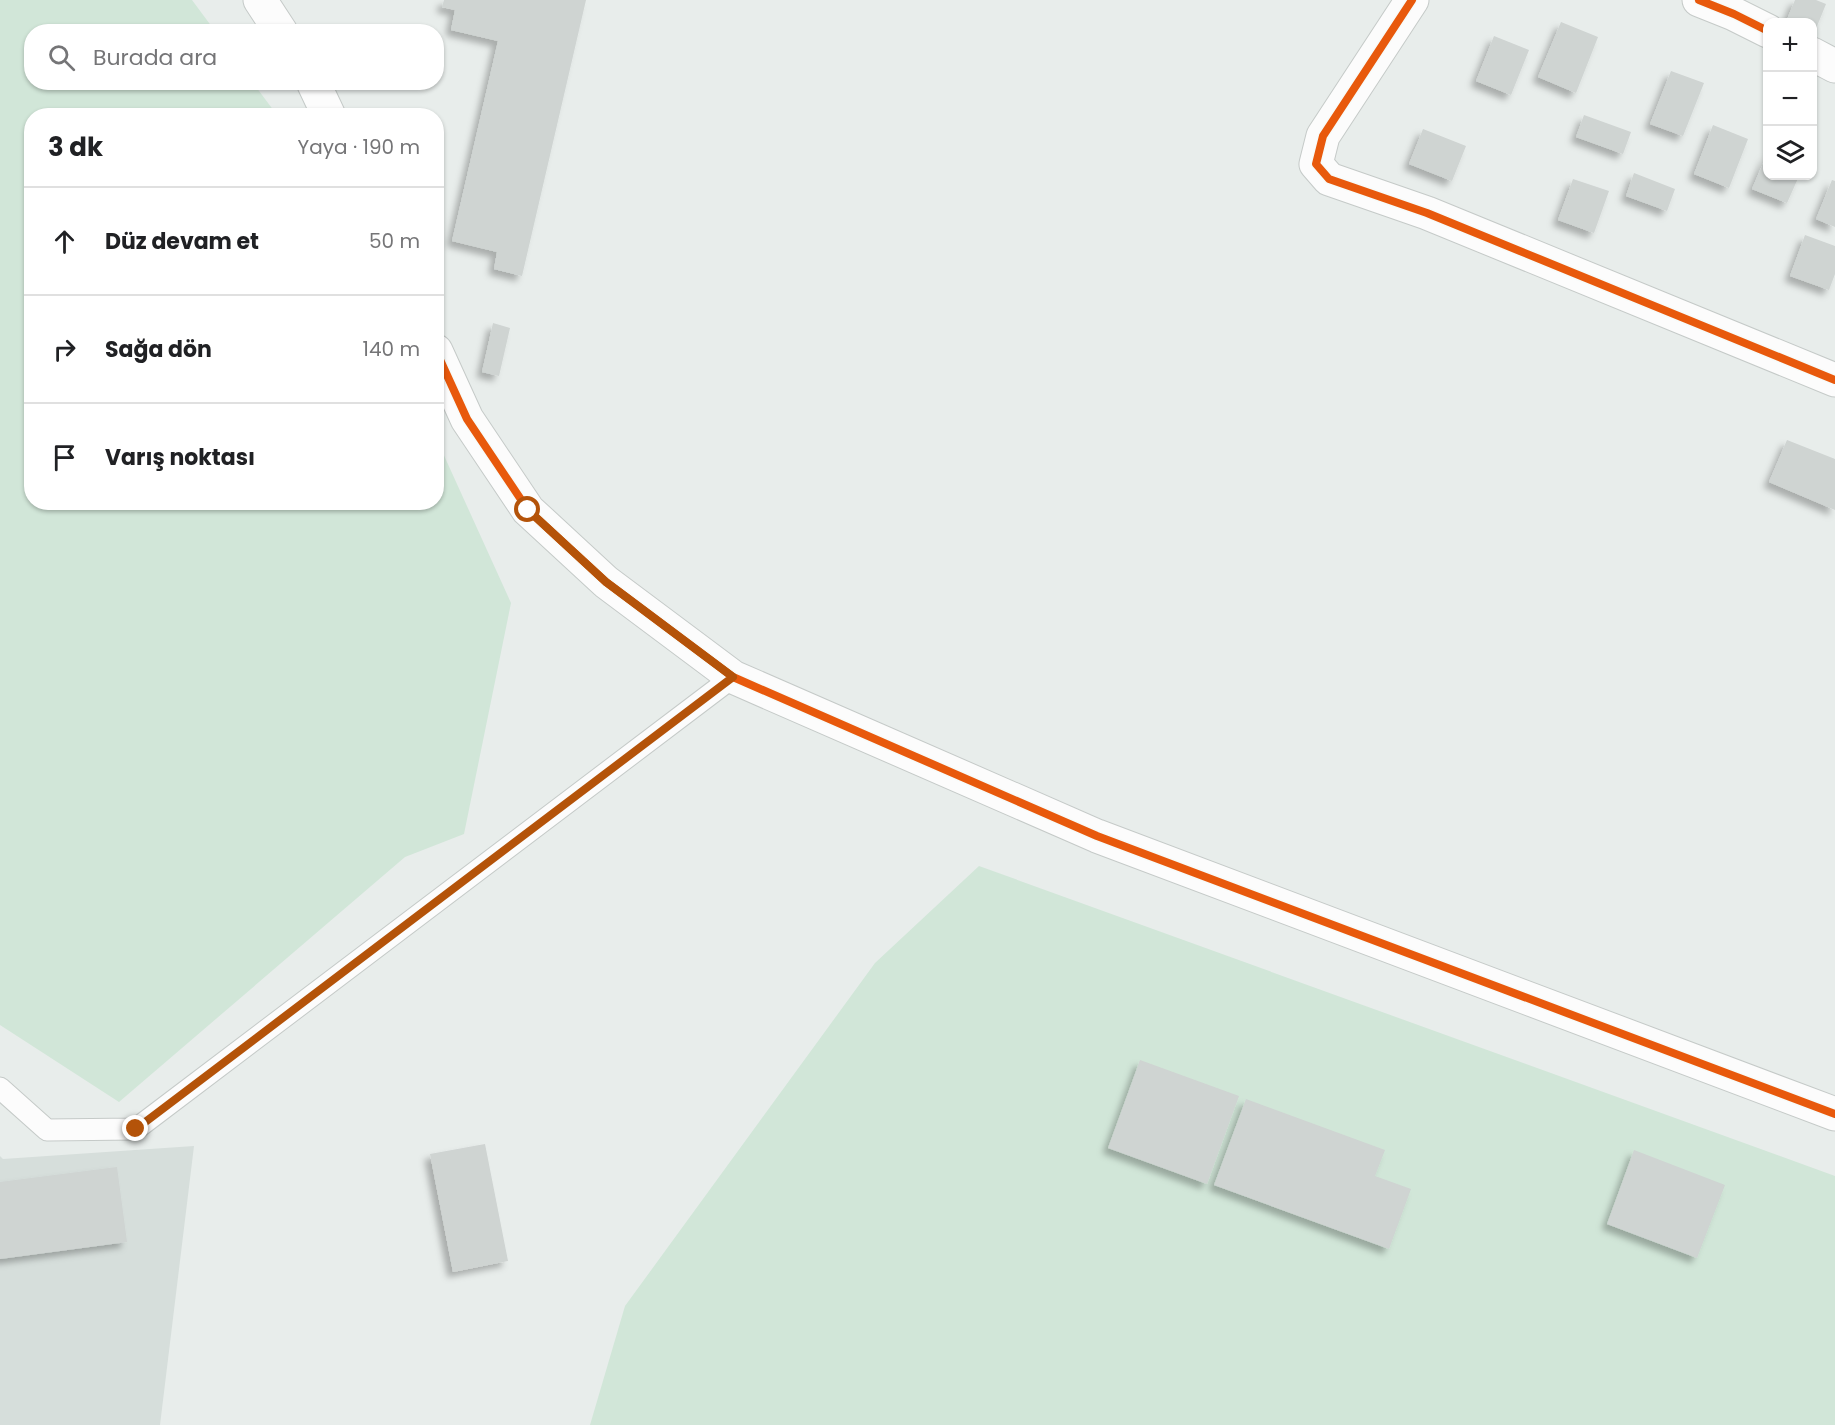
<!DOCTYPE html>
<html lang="tr">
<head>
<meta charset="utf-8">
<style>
  :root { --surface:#fff; --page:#f6f6f6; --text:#202124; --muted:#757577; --line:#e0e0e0 }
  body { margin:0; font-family:Poppins,sans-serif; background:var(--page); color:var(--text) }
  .controls { position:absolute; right:18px; top:18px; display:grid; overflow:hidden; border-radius:12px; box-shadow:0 2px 4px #0004 }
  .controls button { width:54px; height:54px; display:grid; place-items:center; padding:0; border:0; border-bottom:2px solid var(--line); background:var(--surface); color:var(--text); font:30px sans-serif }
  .stop { position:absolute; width:18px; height:18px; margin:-14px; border:4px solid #b45309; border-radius:50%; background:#fff }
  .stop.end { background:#b45309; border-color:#fff; box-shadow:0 2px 6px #0008 }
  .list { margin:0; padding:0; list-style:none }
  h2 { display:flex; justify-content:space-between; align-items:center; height:78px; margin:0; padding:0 24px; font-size:26px }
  h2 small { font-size:20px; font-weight:400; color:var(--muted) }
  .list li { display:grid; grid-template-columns:39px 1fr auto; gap:18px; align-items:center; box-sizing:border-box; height:108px; padding:0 24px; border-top:2px solid var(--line) }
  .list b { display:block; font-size:22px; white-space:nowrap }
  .list em { font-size:20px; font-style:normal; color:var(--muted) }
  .icon { flex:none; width:33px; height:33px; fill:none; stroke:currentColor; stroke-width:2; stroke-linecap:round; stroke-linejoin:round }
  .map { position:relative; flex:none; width:1835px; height:1425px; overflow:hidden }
  .search { position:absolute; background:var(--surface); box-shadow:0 2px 4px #0004; left:24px; top:24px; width:420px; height:66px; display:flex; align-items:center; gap:15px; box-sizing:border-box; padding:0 21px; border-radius:24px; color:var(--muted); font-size:22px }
  .panel { position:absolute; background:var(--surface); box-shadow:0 2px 4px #0004; left:24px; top:108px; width:420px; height:402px; border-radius:24px }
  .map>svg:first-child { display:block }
  .built { fill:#d6dedb }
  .green { fill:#d1e6d8 }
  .building { fill:#cfd4d2; filter:url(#shadow) }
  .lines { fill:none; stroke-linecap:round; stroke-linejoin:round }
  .service-casing { stroke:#c5cac8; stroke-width:23 }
  .minor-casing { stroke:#c5cac8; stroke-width:35 }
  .tertiary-casing { stroke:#c5cac8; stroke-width:35 }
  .service { stroke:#fcfcfc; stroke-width:21 }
  .minor { stroke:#fcfcfc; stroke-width:33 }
  .tertiary { stroke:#fcfcfc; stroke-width:33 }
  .cycleway-casing { stroke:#f7fbf9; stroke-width:11 }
  .cycleway { stroke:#e8590c; stroke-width:8 }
  .route { stroke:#b45309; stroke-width:8 }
</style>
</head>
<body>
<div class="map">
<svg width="1835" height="1425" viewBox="0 0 1835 1425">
  <defs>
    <filter id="shadow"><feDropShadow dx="-5.5" dy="5.5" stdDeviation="3" flood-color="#0004"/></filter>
  </defs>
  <rect width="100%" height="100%" fill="#e8edeb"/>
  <path class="built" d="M194 1146 160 1425H0V1156L3 1159Z"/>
  <path class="green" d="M0 0H192L215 31 32 32V82L253 83 277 115 32 116V502H436L437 440 511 603 464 834 405 857 119 1102 0 1025Z
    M979 866 1835 1176V1425H590L625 1306 875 963Z"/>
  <path class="building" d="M444 0H586L522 276 494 269 497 252 452 241 498 41 451 30 455 10 442 7Z
    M1795 0H1816L1826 4 1813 36 1812 22H1786Z
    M1561 22 1598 37 1576 93 1538 77Z
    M1494 36 1529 50 1511 95 1476 81Z
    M1671 71 1704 83 1683 136 1650 124Z
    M1584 115 1631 132 1623 154 1576 137Z
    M1713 125 1748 139 1729 188 1694 174Z
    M1423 129 1466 146 1452 181 1409 164Z
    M1768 152V176H1799L1787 203 1752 189Z
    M1634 173 1675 189 1667 211 1626 196Z
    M1573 179 1609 191 1594 233 1558 220Z
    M1832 180 1835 181V227L1816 219Z
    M1805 235 1835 246V274L1829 290 1790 276Z
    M493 323 510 328 499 376 482 372Z
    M1787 440 1835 459V510L1769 482Z
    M1140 1060 1239 1096 1207 1184 1108 1148Z
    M1246 1099 1385 1150 1375 1176 1411 1189 1389 1249 1214 1185Z
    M485 1144 508 1261 453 1272 430 1154Z
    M1634 1150 1725 1185 1697 1258 1607 1224Z
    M117 1167 127 1242 0 1259V1182Z"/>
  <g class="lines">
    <g class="service-casing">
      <path id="service" d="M0 1088 47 1130 136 1129 733 677"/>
    </g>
    <g class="minor-casing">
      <path id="minor" d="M1412 0 1323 136 1316 164 1329 179 1427 213 1835 380
        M1699 0 1734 14 1768 31
        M1812 54 1835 66"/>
    </g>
    <g class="tertiary-casing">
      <path id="tertiary" d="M260 0 281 32
        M313 82 329 116
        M436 351 467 419 528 510 606 582 733 677 1097 836 1835 1114"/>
    </g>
    <use href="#service" class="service"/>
    <use href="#minor" class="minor"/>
    <use href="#tertiary" class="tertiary"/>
    <g class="cycleway-casing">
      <path id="cycleway" d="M1412 0 1323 136 1316 164 1329 179 1427 213 1835 380
        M1699 0 1734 14 1768 31
        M436 351 467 419 528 510 606 582 733 677 1097 836 1835 1114"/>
    </g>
    <use href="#cycleway" class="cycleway"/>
  </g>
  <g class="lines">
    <path class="route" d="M136 1129 733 677 606 582 528 510"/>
  </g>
</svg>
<div class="controls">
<button>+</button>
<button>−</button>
<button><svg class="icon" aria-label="layers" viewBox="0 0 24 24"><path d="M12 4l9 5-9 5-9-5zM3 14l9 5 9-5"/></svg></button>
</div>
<div class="stop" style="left:528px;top:510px"></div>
<div class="stop end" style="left:136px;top:1129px"></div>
<div class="search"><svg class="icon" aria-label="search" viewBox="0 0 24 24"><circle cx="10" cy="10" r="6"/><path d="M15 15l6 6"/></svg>Burada ara</div>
<section class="panel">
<h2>3 dk<small>Yaya · 190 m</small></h2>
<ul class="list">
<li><svg class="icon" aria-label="ahead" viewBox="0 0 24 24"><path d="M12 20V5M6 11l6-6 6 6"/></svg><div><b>Düz devam et</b></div><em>50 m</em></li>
<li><svg class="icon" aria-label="right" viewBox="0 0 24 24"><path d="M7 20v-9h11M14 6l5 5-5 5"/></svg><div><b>Sağa dön</b></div><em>140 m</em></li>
<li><svg class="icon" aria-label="arrive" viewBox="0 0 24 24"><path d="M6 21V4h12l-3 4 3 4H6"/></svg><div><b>Varış noktası</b></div></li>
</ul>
</section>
</div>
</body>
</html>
